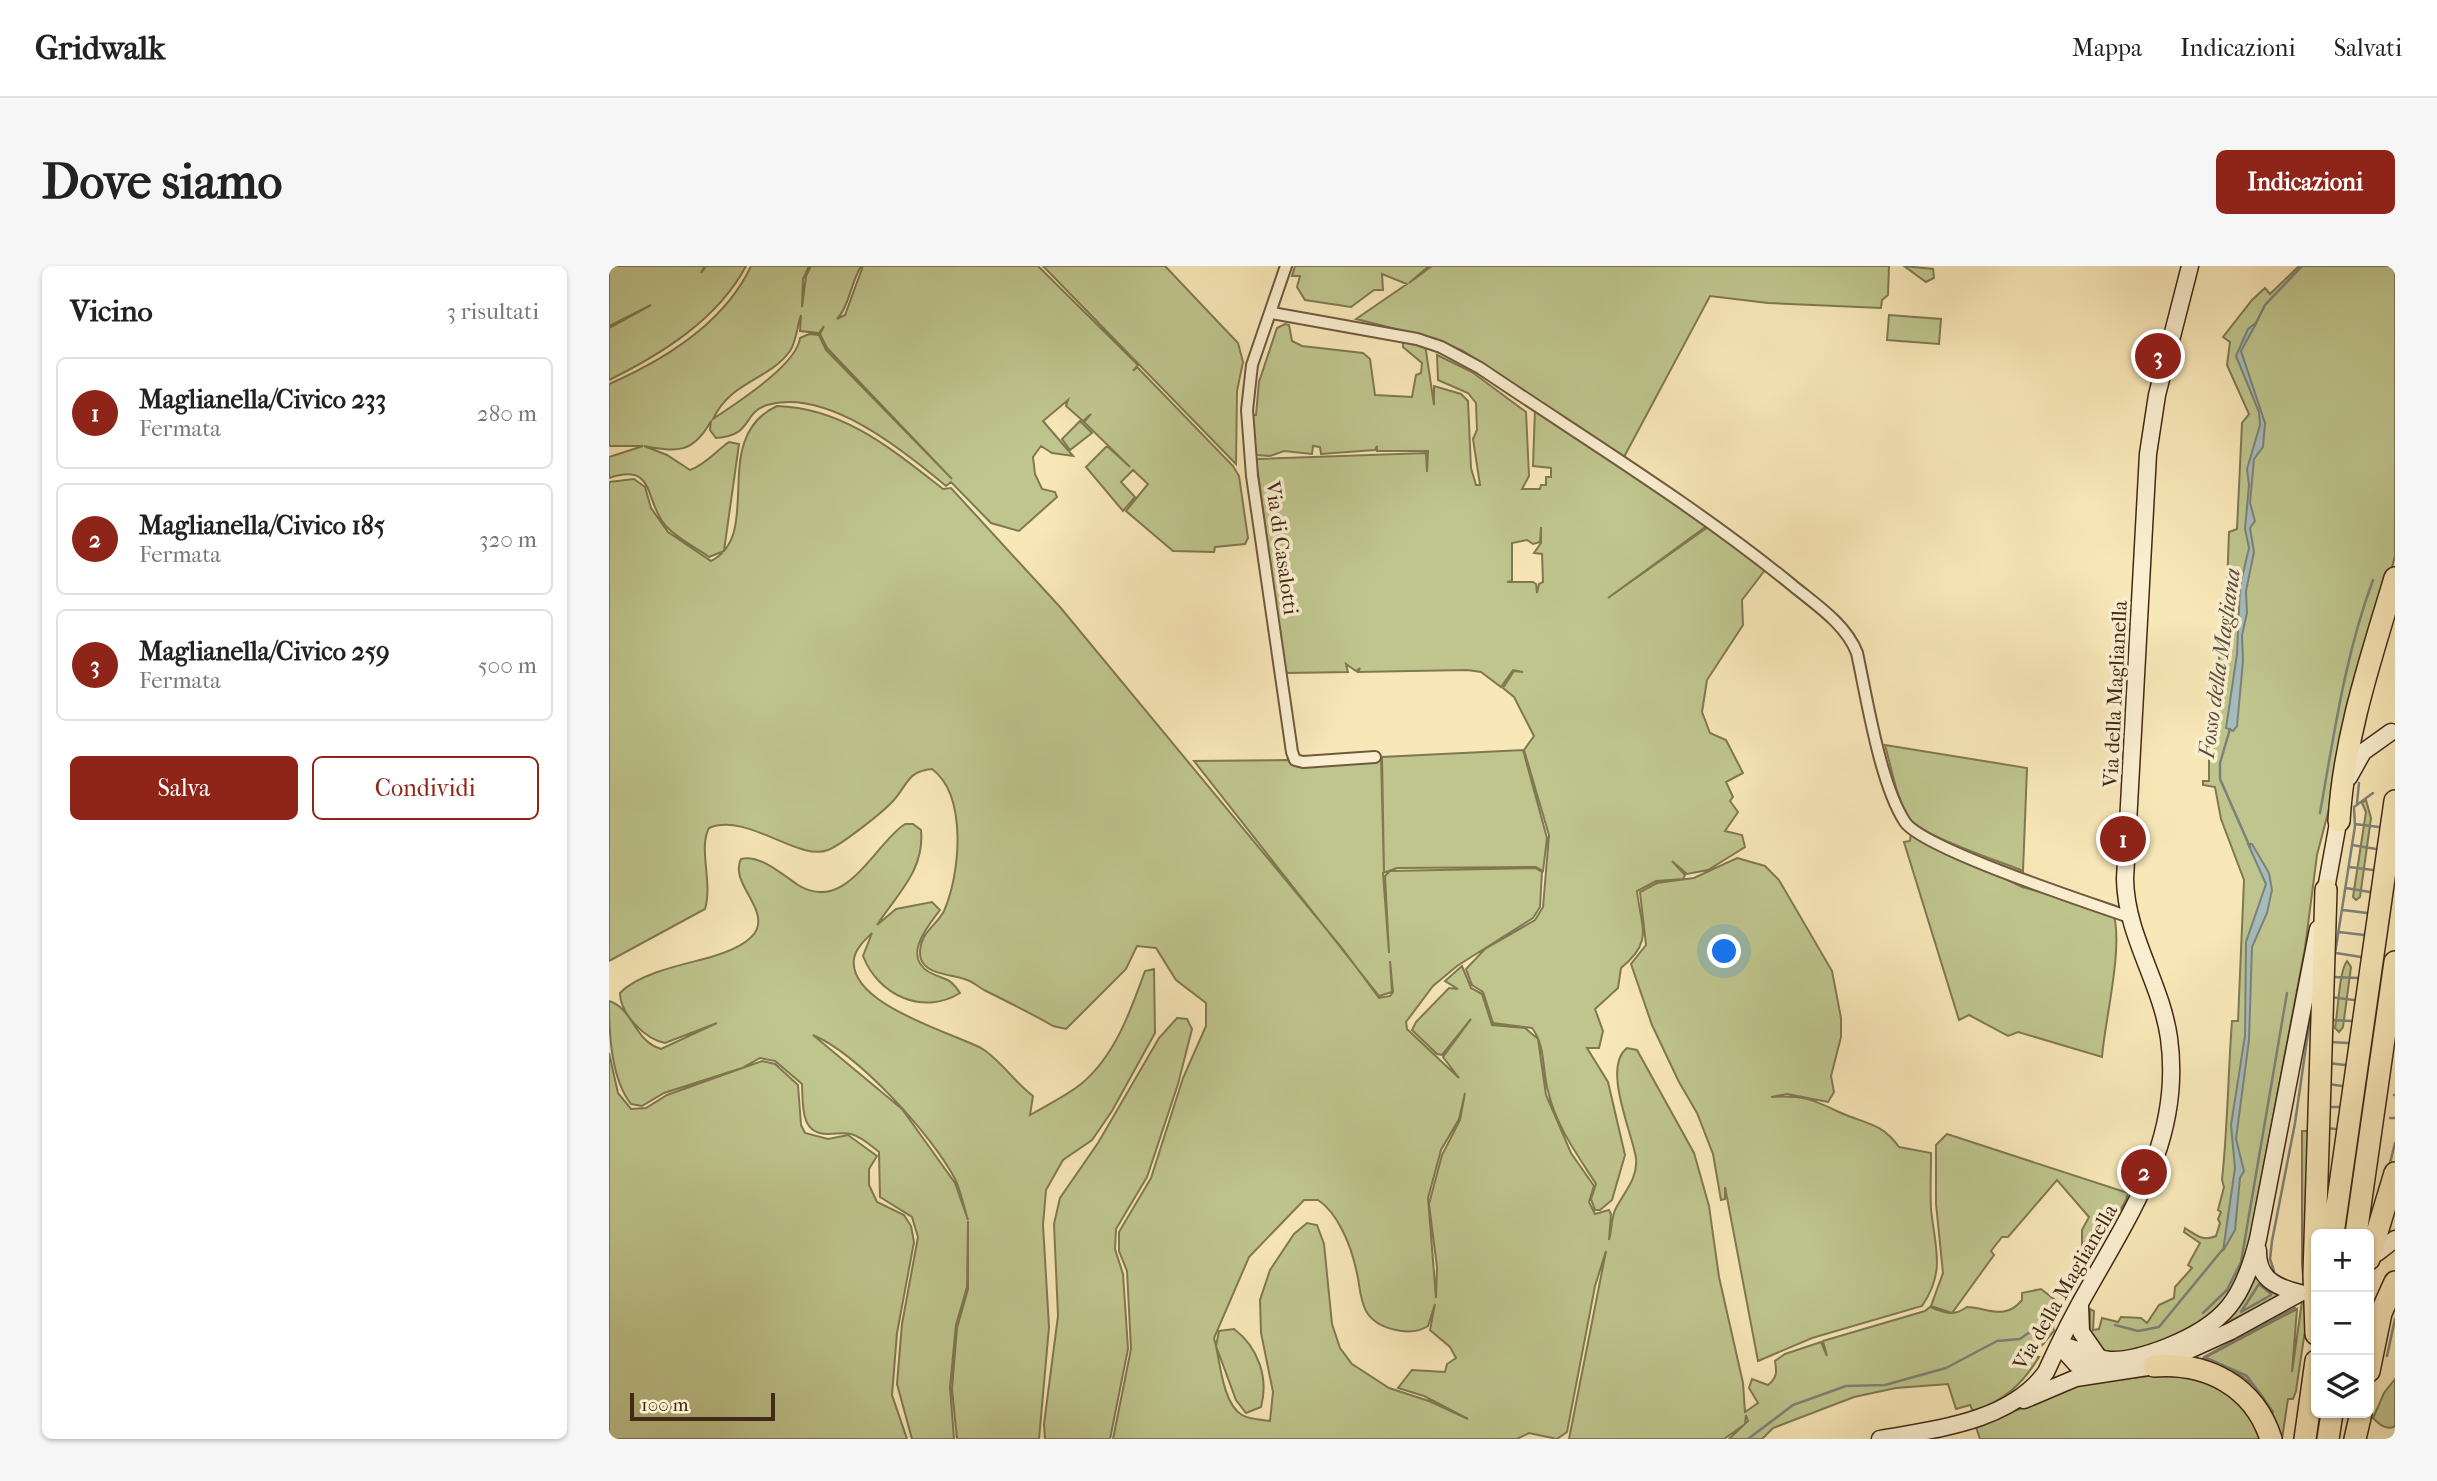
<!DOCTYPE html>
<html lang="it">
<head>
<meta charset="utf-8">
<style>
  :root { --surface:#fff; --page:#f6f6f6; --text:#222; --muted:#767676; --line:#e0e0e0; --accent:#8f2418 }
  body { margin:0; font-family:"IM FELL French Canon",serif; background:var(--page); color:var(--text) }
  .controls { position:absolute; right:21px; bottom:21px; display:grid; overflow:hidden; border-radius:10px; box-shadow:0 2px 5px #0004 }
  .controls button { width:63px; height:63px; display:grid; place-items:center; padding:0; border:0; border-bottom:2px solid var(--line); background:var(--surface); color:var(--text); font:35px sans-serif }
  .scale { position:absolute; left:21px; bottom:18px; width:145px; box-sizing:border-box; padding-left:7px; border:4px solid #422a17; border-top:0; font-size:19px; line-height:24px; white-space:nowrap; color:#422a17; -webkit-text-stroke:5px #faefd0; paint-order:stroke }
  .you { position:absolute; left:1116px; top:686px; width:24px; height:24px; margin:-18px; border:5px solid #fff; border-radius:50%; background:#1a73e8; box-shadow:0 0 0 10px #1a73e833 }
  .badge { display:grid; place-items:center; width:46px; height:46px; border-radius:50%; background:var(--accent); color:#fff; font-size:23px; font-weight:700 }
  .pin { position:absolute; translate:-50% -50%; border:4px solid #fff; box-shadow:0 2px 7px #0006 }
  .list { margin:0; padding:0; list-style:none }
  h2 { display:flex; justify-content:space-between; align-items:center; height:91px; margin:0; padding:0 28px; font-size:30px }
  h2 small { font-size:23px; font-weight:400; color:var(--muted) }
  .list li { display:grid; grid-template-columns:46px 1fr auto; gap:21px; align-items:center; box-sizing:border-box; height:112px; margin:0 14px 14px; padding:0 14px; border:2px solid var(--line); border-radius:10px }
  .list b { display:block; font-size:26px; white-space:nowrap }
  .list p { margin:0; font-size:23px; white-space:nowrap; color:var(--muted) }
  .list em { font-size:23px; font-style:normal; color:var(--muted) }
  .actions { display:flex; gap:14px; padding:21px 28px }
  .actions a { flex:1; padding:16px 0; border:2px solid var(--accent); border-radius:10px; text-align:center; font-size:24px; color:var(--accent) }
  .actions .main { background:var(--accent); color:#fff }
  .icon { flex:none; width:38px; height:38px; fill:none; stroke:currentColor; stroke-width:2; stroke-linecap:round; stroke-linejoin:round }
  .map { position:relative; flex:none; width:1786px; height:1173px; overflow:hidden; border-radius:10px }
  header { display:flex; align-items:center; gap:42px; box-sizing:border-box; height:98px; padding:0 35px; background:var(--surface); border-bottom:2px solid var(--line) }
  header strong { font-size:33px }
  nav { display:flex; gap:38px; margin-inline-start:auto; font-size:24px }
  .intro { display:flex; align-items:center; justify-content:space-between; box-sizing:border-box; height:168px; padding:0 42px }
  h1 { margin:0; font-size:49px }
  .button { padding:18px 32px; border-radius:10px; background:var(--accent); color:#fff; font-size:24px; font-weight:700 }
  main { display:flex; gap:42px; padding:0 42px }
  aside { flex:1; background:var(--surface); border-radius:10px; box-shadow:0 2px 5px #0004 }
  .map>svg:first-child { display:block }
  .green { fill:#bfc58d; stroke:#807852; stroke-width:2; fill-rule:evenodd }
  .water { fill:#a4bcbb; stroke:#7d8279; stroke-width:2 }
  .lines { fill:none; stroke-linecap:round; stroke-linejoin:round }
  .stream { stroke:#7d8279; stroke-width:2.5 }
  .street-casing { stroke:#70593f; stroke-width:14 }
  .secondary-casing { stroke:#422a17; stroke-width:19 }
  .highway-casing { stroke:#422a17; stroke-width:24 }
  .street { stroke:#faefd0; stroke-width:10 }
  .secondary { stroke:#faefd0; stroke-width:16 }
  .highway { stroke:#f8e7b7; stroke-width:21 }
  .labels { text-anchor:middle; stroke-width:7; stroke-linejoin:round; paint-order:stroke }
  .street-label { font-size:21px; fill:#422a17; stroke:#faefd0 }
  .water-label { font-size:23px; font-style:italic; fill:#5a4e40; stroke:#faefd0 }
</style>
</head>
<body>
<header>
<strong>Gridwalk</strong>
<nav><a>Mappa</a><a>Indicazioni</a><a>Salvati</a></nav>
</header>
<div class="intro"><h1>Dove siamo</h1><a class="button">Indicazioni</a></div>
<main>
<aside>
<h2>Vicino<small>3 risultati</small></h2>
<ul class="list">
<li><span class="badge">1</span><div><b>Maglianella/Civico 233</b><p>Fermata</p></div><em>280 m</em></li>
<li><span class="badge">2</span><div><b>Maglianella/Civico 185</b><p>Fermata</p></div><em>320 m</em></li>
<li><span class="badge">3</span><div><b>Maglianella/Civico 259</b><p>Fermata</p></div><em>500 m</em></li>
</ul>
<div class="actions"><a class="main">Salva</a><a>Condividi</a></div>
</aside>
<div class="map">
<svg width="1786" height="1173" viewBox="0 0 1786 1173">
  <rect width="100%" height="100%" fill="#f8e7b7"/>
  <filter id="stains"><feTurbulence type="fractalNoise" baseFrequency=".00286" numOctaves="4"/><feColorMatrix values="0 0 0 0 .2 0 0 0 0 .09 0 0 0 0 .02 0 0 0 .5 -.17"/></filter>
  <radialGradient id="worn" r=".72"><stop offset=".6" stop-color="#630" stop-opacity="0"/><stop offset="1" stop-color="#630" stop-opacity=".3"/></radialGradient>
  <path class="green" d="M0 0H96L92 7 97 0H137C109 53 53 88 0 114V62L42 39 0 60Z
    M142 0H200L194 13 193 41 197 10 202 0H252C242 17 240 40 228 53L236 49 254 0H429L529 99 524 105 528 101 624 200 630 210 639 272 636 278 606 281 605 286 564 285 517 245 539 218 524 204 512 216 526 231 514 245 477 201 498 180 521 201 475 156 482 148 474 155 457 140 459 134 434 155 464 190 443 187 432 180 424 191 426 208 433 223 446 226 448 231 410 265 382 257 342 216 337 220C294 184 218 122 158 139 133 147 144 170 107 172L101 164 102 155C84 188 68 186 35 180L58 189 81 204C96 199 107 185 120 176L130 178 115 285 100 291C86 281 67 272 56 259 35 234 47 196 0 212V191L34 180H0V118C55 94 116 56 142 0ZM192 49 191 65 210 67 215 60 211 68 218 82 343 213 217 84 210 69 200 68 191 72C188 99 126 138 104 153 123 114 159 115 181 85 188 74 188 59 192 49Z
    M434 0H556L629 77 634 96 628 125 627 198Z
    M686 0H820L800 17 823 0H1280L1279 29 1273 34 1272 42 1159 37 1101 30 1015 191 854 85 827 73 747 53 798 18 773 8 774 24H765L742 41 696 34 688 21 691 10H683Z
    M1295 0 1324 3 1325 12 1317 16Z
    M1690 0H1786V290L1708 589 1696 682 1637 994C1631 1006 1626 1022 1618 1033 1600 1057 1527 1092 1497 1085 1491 1083 1486 1076 1481 1071V1043L1485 1045 1484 1064 1490 1063 1493 1052 1509 1056 1512 1051 1532 1052 1538 1057 1550 1039 1565 1032 1566 1021 1583 1002 1579 999 1591 977 1575 966 1576 962C1587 969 1594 976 1607 970L1611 957 1609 953 1612 946 1609 944 1615 921 1613 914C1619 857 1619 807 1623 755H1629L1635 614 1612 553 1606 521 1594 519V515H1600V465H1605L1613 352H1617V347L1620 266 1628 263 1633 157 1640 148 1618 99 1621 76 1614 71 1643 34 1656 22 1661 28Z
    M1280 49 1332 53 1330 78 1278 74Z
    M676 58 680 59 683 75 693 80 754 87 761 93 766 129 803 131 807 109 812 107 813 97 794 81V71L816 78 825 139V120L852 128 859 135 862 202 867 219H871L864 173 868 164 867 137 859 127 829 114 828 89 863 106 917 146 920 210 913 223H931L932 219H937V211H942V202L924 200 926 143 1099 259 999 332 1099 261 1156 304 1133 334 1134 359 1098 414 1093 446 1101 467 1117 474 1134 507 1117 516 1124 531 1121 535 1129 546 1116 565 1133 569 1136 581 1099 604 1078 608 1063 595 1076 609 1074 613 1047 615 1028 625C1032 662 1045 675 1012 702L1009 722 986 743 994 765 990 782H978L999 816 1016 889 1003 934 991 944H986L982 933 987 918C968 888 947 860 939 825 933 804 937 780 923 762L884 757 874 726 863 719 857 703 876 683 926 654 934 641 940 569 915 484 925 470 905 431 894 422 905 405 914 406 904 404 892 421 872 406 858 404 749 406 751 402 747 405 737 398 739 406 678 407 675 398 647 193 817 187 818 206 819 185H768V180L766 184 712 188 711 181 704 180 703 188 675 185 661 190 647 189 643 149H647L650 116 668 62ZM932 261V277L925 287 933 288 934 316 930 318 928 327 927 318 924 316H898L903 315V277L918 274 924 278 931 276Z
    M168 140C235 142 284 184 334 223L342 222 451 341 733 682 770 732 781 730 784 726 781 695 783 726 770 730 585 495 679 494 683 499 766 496 772 492 775 606 773 491 914 484 938 572 934 605 927 601 788 602 774 607 780 687 776 610 781 605 926 602 933 606 931 641 924 652 848 700 824 720 797 756 798 763 850 812 834 791 862 753 833 789 828 788 803 764 807 756 840 722 849 723 836 715 853 700 862 722 873 728 883 759 916 762 929 773 937 829 962 887 985 920 980 936 986 948 1000 944 1002 948 1000 974C1003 964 1002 951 1007 942 1016 925 1029 912 1027 892 1023 866 993 801 1018 782L1028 784 1085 887 1100 940 1110 1011 1134 1117 1136 1146 1149 1137 1140 1122 1143 1113 1159 1119C1168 1112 1168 1106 1166 1095L1176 1088 1212 1076 1218 1090 1214 1075 1316 1045 1321 1041C1336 1047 1344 1051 1358 1041 1380 1042 1396 1055 1413 1034V1027L1432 1023 1455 1041 1442 1049 1445 1065 1424 1090 1430 1091C1414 1117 1395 1136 1364 1145L1361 1139 1347 1143 1339 1118 1287 1122 1245 1131 1164 1162 1153 1173H1120L1139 1155 1137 1149 1136 1158 1115 1173H960L997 985 986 1020 958 1166 948 1173 920 1167 908 1173H504L522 1083 518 1005 510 985V966L542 912 574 812 597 760V737L567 714 547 682 528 680 517 703 457 763 444 760C422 747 399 736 377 725 370 722 365 716 358 714 346 709 322 709 314 697 309 690 311 678 315 671 320 662 330 655 335 645 351 609 359 530 323 503 298 505 298 520 284 535 273 547 232 579 219 584 190 596 138 546 100 562 89 582 104 617 96 643L0 695V216L25 213 36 221 42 242 59 266 102 295C156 268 99 172 168 140ZM856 827 851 854 833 889 820 938 828 1001 827 1032 819 932 832 884 850 853ZM695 934H709C729 947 742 980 747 1003 751 1018 750 1031 757 1045 768 1064 802 1071 819 1060L826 1038 821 1064 841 1081 847 1092 838 1098 836 1106 803 1104 789 1122 815 1130 859 1153 820 1135 780 1122 743 1098 731 1082 723 1058 715 978 708 959 698 957 685 968 661 1004 651 1034 652 1067 664 1126 661 1155C652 1153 642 1154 633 1149 615 1139 611 1099 607 1080L627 1134 637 1147 652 1141C660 1112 649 1081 625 1063L610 1065 607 1080 605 1072 640 991Z
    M471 155 483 167 461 184 453 173Z
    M1276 479 1418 502 1414 605C1388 594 1315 571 1300 552 1289 538 1281 497 1276 479Z
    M1757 534 1762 552 1751 631 1747 634 1744 631 1757 546 1753 537Z
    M296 558H304L312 564C316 604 288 628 268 659L287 643 323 636 331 644C319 660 293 690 320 706 336 715 339 709 351 727 314 750 269 729 254 690L263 667C256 674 246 683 245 693 239 738 341 766 372 782 391 793 405 816 424 830L421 849C438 839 457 830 472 818 506 790 522 744 536 705L545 703 546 767 503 845 483 874 454 894 437 924 434 959 440 1061 430 1173H348L343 1123 348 1062 359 1023V955L358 1021 347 1059 341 1121 345 1173H303L288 1118 293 1058 309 971 303 951 271 931 270 886C261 879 253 871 242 868 235 866 228 868 220 868 191 869 194 840 193 818L166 795 151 792 133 802 55 827 33 840 22 838C2 813 0 767 0 735 25 743 24 774 52 783L108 757 56 777C36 773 11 748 11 727 28 709 67 700 91 694 204 665 115 627 132 593 151 588 174 609 189 619 237 649 266 577 296 558ZM204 769C249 788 323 869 346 913 352 925 355 942 359 954L346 917 293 843Z
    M1302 567 1413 621 1504 646C1515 680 1496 753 1493 791L1409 766 1399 770 1360 749 1350 754 1295 576 1301 575Z
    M1128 592 1156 600 1170 614 1223 705 1232 752V771L1222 810 1225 826 1219 836 1178 828 1162 831C1193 829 1203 833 1230 846 1256 858 1272 856 1290 881L1322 887C1322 906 1321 925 1322 943 1326 982 1337 1005 1313 1040L1203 1072 1149 1095 1116 921V933L1112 934 1104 888 1088 847 1070 816 1043 759 1022 698 1037 679 1031 626 1048 617 1085 612Z
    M1738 695 1742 701 1734 761 1730 766 1726 762C1729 746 1730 705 1738 695Z
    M568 752 578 753 583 763 569 818 538 911 507 963 506 983 514 1008 519 1083 501 1173H436L435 1158 449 1050 445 958 451 932 489 877 550 772Z
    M0 787 9 827 22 843 37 842 58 829 153 795 166 798 189 819 192 859 196 867 219 873 239 869 268 890 260 903V919L268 936 295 949 302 960 305 976 288 1067 283 1129 298 1173H0Z
    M1693 865H1700L1701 887 1697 1058 1687 1125 1684 1133H1679L1673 1173C1659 1127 1640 1106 1593 1093L1688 1043 1683 1106 1695 1021 1693 998Z
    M1338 868 1519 927C1519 938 1485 984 1477 999L1473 995V964L1480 951 1448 914 1399 971H1393L1382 985 1385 989 1343 1047 1322 1040 1334 1007 1327 938V879Z
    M1648 1008 1674 1028 1610 1061 1633 1037Z
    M1582 1105 1641 1142 1657 1173H1371L1366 1158 1432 1136 1464 1119Z
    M1786 1113V1160C1777 1165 1770 1158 1764 1152L1775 1127Z"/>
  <path class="water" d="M1648 56 1632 85 1656 157 1654 181 1645 193 1641 237 1646 255 1641 262 1645 286 1637 325 1638 347 1633 369 1634 395 1628 460 1624 465 1617 462 1628 388 1631 320 1640 282 1636 263 1640 219 1638 203 1651 159 1650 146 1627 90 1639 63Z
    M1639 578H1643L1660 607 1663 624 1658 647 1643 681 1640 774 1627 873 1635 905 1631 912 1626 964 1614 985 1626 902 1622 859 1636 770 1637 676 1657 618Z"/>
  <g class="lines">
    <path class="stream" d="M1647 57 1656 39 1693 0
      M1621 463 1611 497V513L1641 581
      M1748 537 1750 517
      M1745 541 1764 527
      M1711 547C1725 469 1736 389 1764 314
      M1746 558 1770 561
      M1743 579 1767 583
      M1740 601 1764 604
      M1737 622 1761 626
      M1734 644 1758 647
      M1730 666 1755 669
      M1727 687 1752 691
      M1725 694 1746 560 1745 542
      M1724 711 1749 712
      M1721 731 1745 734
      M1721 754 1742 755
      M1721 776 1739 777
      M1719 797 1736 799
      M1719 818 1733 820
      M1785 829H1786
      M1720 841H1730
      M1781 852H1786
      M1717 862 1727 863
      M1780 901 1786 877
      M1665 1005 1661 993 1663 975 1686 857 1703 739
      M1662 1029 1632 1046 1650 1018 1662 1028
      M1594 1047 1618 1024 1632 996 1678 727
      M1506 1059 1529 1065 1550 1061 1614 983
      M1778 1090 1786 1053
      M1664 1146 1638 1110 1595 1091 1686 1042
      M1139 1173 1184 1139 1237 1120 1276 1119 1337 1102 1388 1075 1411 1073 1446 1048"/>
    <g class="street-casing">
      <path id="street" d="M677 0 643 99 638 144 643 210 683 486 686 494 694 496 766 491
        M663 47 808 73 832 81 871 102C976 173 1085 239 1183 319 1206 338 1237 358 1248 387 1258 433 1271 518 1296 556 1314 583 1481 637 1520 651"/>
    </g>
    <g class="secondary-casing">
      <path id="secondary" d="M1740 511 1754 486 1782 466
        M1715 634 1731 546
        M1649 984C1648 1012 1666 1021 1691 1027
        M1768 987 1786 973
        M1471 1040 1472 1066 1488 1089
        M1450 1079C1468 1081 1483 1093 1501 1094 1520 1095 1540 1088 1558 1081 1616 1058 1634 1033 1649 973L1709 663
        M1450 1079 1467 1098 1492 1105
        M1415 1134 1467 1112 1545 1100 1622 1065 1691 1027
        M1271 1173C1327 1163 1401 1156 1437 1106 1451 1075 1466 1045 1483 1016 1528 937 1573 867 1560 772 1552 716 1517 670 1516 613L1539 188 1548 129 1581 0"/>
    </g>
    <g class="highway-casing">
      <path id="highway" d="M1730 555C1735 471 1762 392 1786 312
        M1724 968 1786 535
        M1747 968 1786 696
        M1760 993 1786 907
        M1707 1068 1705 1008 1717 624
        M1545 1100C1598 1096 1645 1120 1662 1173
        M1760 1105 1772 1047 1786 1016
        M1696 1173 1707 1095
        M1719 1173 1723 1147
        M1746 1173 1752 1147"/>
    </g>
    <use href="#street" class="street"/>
    <use href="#secondary" class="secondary"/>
    <use href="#highway" class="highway"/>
  </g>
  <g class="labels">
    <g class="street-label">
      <text transform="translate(673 282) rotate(82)" y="7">Via di Casalotti</text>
      <text transform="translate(1506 428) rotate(-87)" y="7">Via della Maglianella</text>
      <text transform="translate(1456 1021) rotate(-60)" y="7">Via della Maglianella</text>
    </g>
    <g class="water-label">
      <text transform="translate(1610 397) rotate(-82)" y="8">Fosso della Magliana</text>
    </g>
  </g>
  <rect width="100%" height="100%" filter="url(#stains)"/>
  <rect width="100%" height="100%" fill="url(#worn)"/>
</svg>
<div class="controls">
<button>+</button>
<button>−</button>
<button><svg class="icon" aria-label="layers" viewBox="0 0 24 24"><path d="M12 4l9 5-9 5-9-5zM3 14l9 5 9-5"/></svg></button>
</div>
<div class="scale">100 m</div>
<div class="you"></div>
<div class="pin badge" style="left:1514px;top:573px">1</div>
<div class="pin badge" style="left:1535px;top:906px">2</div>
<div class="pin badge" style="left:1549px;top:90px">3</div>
</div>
</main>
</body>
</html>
